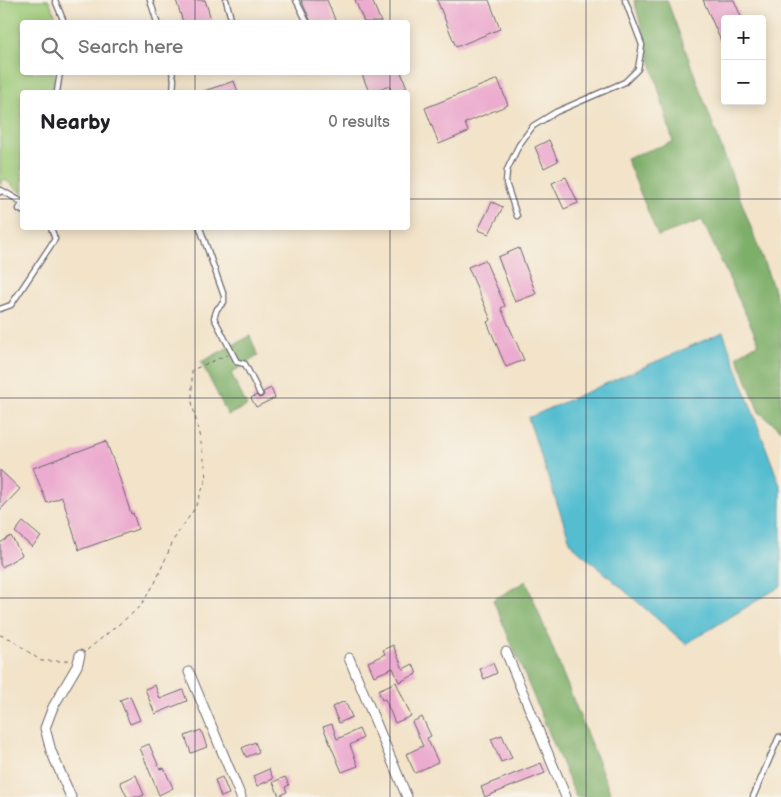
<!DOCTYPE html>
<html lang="en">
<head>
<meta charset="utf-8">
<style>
  :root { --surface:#fff; --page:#f6f6f6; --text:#202124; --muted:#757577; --line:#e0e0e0 }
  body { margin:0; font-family:"Balsamiq Sans",sans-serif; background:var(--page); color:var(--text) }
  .controls { position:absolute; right:15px; top:15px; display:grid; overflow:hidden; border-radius:5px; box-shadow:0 2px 12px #0003 }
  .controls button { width:45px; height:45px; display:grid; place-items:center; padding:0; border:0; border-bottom:1px solid var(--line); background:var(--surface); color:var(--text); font:25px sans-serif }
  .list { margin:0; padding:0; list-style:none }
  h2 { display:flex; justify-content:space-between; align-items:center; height:65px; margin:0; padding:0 20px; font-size:21px }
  h2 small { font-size:16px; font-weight:400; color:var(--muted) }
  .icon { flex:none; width:28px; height:28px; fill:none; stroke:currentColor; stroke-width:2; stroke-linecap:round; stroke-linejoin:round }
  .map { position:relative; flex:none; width:781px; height:797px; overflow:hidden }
  .search { position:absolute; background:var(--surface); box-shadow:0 2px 12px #0003; left:20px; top:20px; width:390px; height:55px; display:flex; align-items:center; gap:12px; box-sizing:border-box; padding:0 18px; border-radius:5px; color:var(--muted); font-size:19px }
  .panel { position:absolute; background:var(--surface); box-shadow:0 2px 12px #0003; left:20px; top:90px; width:390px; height:140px; border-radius:5px }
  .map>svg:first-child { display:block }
  .green { fill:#9ecb79; stroke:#60765a }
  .forest { fill:#7eaf69; stroke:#506852 }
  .water { fill:#54bdd0; stroke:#3b7086 }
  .building { fill:#ecaccf }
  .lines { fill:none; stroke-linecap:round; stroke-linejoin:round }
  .service-casing { stroke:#6b666d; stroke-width:7 }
  .minor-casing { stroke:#6b666d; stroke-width:11 }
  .path { stroke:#6b666d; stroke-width:1; stroke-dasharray:4 4; stroke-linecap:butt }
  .service { stroke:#fff; stroke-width:4.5 }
  .minor { stroke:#fff; stroke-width:9 }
  .grid { fill:none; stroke:#22223b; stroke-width:1; stroke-opacity:0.55 }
</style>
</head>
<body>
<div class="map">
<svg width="781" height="797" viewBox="0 0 781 797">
  <rect width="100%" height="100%" fill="#f7f3e8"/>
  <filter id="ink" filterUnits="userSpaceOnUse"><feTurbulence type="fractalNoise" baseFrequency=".02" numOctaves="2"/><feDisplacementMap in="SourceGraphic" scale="10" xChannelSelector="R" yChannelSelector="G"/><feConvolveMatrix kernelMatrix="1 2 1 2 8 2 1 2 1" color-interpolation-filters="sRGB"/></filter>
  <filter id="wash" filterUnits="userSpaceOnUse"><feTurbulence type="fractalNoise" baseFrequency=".0096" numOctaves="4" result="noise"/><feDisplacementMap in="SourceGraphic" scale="20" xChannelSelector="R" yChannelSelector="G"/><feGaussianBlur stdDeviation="1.12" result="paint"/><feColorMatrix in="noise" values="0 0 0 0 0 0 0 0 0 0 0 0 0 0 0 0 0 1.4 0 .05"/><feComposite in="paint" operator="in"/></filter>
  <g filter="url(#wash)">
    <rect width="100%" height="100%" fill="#f2e3c9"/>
    <path class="green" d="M0 0H49L58 22H22V72L54 73 52 92H22V193L4 179 0 185Z"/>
    <path class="forest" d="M634 0H667L781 309V430L759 412 737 356 759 343 702 220 658 236 626 158 673 142Z
      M250 336 258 356 231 373 247 406 228 415 201 362Z
      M526 581 612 797H576L493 600Z"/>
    <path class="water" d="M723 332 781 488V586L686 644 571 544 528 418Z"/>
    <g id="blocks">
      <path class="building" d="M176 0H205L212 22H183Z
        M301 0H327L336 22H311Z
        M355 0H372L381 22H364Z
        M437 0H489L500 29 456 47Z
        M703 0H734L742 19H725V50Z
        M361 72H401L407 88 396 92H392L389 86 373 92H369Z
        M498 79 508 105 465 123 468 132 439 144 425 108Z
        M234 81 238 92H205L204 91Z
        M549 140 558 161 544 168 535 147Z
        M566 177 578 203 564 209 552 183Z
        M492 202 503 207 489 234 478 230Z
        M519 248 536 294 515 302 498 257Z
        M485 260 505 306 501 308 524 360 506 367 487 322 491 320 468 267Z
        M271 388 275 398 256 407 251 398 256 395 259 398 262 397 264 395 263 392Z
        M106 441 119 476 131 514 133 513 138 529 79 550 62 497 47 503 33 468Z
        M0 470 20 489 0 510Z
        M23 522 41 537 32 547 15 532Z
        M11 536 22 555 2 567 0 564V543Z
        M393 645 403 669 413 664 417 674 399 682 393 668 374 676 368 662 385 654 383 650Z
        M493 663 497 673 484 679 480 669Z
        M396 682 411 716 395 723 385 699 382 700 378 690Z
        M155 685 160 699 183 690 187 701 155 714 145 689Z
        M130 696 140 720 130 724 120 700Z
        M345 701 352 717 339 723 332 707Z
        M422 717 431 736 427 738 438 762 415 773 406 754 423 746 412 722Z
        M332 724 337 739 359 729 363 738 350 745 358 766 342 772 323 727Z
        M201 730 207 747 191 753 185 736Z
        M502 735 512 758 501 762 491 739Z
        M255 742 259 752 246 757 242 748Z
        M149 744 160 769 164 768 173 788 159 795 140 748Z
        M541 763 545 773 485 797 481 787Z
        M269 769 273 779 257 786 253 776Z
        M136 775 144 795 139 797H127L120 782Z
        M222 777 229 794 221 797 215 780Z
        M285 777 289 785 285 787 287 792 279 796 273 782Z"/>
    </g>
  </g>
  <g filter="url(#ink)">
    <use href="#blocks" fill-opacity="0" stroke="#6b666d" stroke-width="1"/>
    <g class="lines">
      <g class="service-casing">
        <path id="service" d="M55 0 64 22
          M150 0 157 22
          M226 0 230 15
          M296 0 307 22
          M172 72 174 79 173 92
          M57 92 60 72
          M0 192 1 190 22 202
          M22 204 19 209 22 211
          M517 216 506 183 507 170 519 145 533 126 556 112 625 82 638 69 642 45 625 0
          M200 228 224 296V302L217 309 214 318 237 362 245 364 260 394
          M0 309 11 305 55 239 51 228
          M753 797 779 737 781 738"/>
      </g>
      <g class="minor-casing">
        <path id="minor" d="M506 652 566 797
          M349 658 407 797
          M189 672 241 797
          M71 797 51 751 45 728 53 707 77 666 80 655"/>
      </g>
      <path class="path" d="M0 635 11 639 41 661H65L70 659
        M87 650 139 608 155 583 174 539 195 508 207 477 202 448 192 402V370L227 355"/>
      <use href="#service" class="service"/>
      <use href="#minor" class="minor"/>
    </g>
  </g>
  <path class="grid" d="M195 0V22M390 0V22M586 0V797M195 72V92M390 72V92M0 199H22M408 199H781M195 228V797M390 228V797M0 398H781M0 598H781"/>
</svg>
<div class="controls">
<button>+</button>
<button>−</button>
</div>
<div class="search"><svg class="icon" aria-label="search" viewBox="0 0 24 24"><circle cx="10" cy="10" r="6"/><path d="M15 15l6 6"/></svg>Search here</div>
<section class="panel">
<h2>Nearby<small>0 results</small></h2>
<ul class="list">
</ul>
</section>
</div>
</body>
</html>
